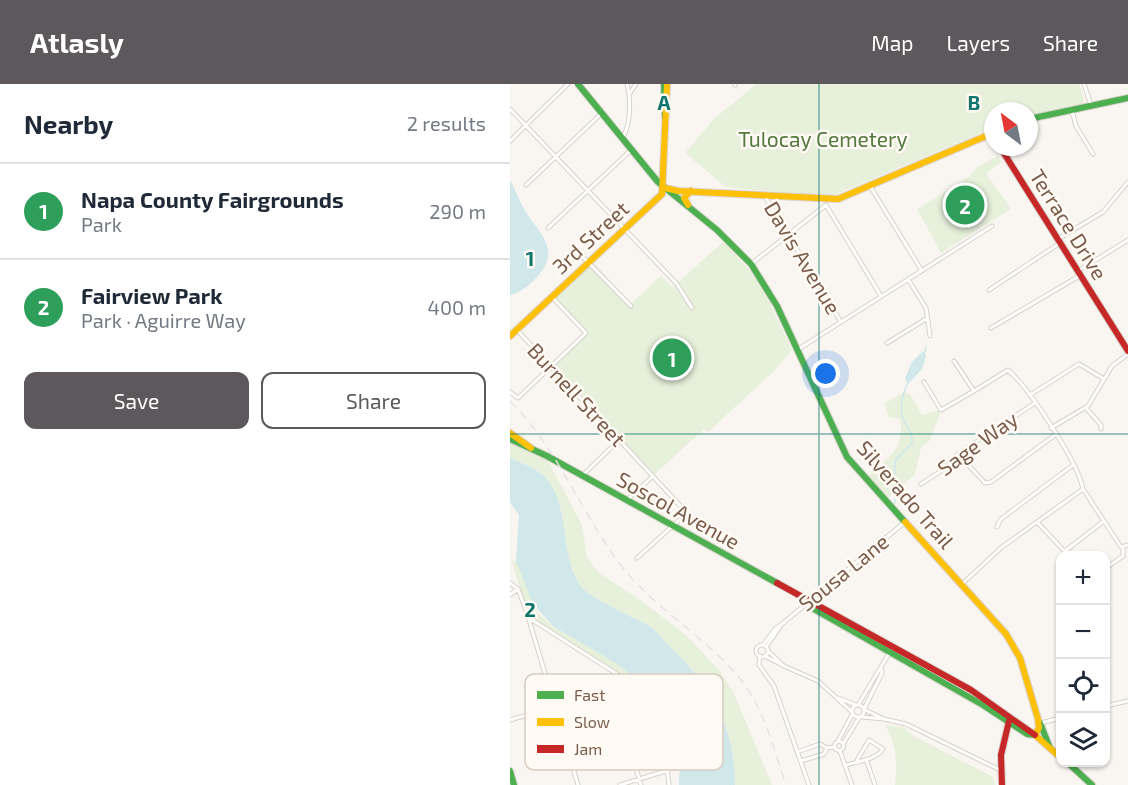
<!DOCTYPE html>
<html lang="en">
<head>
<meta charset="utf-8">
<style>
  :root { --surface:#fff; --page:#f6f6f7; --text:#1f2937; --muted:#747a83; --line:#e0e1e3; --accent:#5c585b }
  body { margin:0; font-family:"Exo 2",sans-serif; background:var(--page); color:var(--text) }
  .controls { position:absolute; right:18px; bottom:18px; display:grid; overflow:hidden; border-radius:12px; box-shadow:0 2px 4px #0004 }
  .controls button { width:54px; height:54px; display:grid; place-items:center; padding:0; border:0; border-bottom:2px solid var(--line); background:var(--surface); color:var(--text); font:30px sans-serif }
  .compass { position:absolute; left:474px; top:18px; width:54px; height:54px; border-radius:50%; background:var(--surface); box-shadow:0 2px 4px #0004; rotate:328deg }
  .you { position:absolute; left:316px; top:290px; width:21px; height:21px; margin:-15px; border:4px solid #fff; border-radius:50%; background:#1a73e8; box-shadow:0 0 0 9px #1a73e833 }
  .badge { display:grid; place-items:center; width:39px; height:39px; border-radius:50%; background:var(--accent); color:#fff; font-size:20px; font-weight:700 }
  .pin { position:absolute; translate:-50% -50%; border:3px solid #fff; box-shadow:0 2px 6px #0006 }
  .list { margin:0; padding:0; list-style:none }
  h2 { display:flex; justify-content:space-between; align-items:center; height:78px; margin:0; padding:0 24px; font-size:26px }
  h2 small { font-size:20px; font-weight:400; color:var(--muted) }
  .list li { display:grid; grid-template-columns:39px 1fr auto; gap:18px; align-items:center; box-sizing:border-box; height:96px; padding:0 24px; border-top:2px solid var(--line) }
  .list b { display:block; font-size:22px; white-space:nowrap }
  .list p { margin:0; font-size:20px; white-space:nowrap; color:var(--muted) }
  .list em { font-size:20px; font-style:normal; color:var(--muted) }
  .actions { display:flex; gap:12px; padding:18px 24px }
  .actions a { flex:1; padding:14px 0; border:2px solid var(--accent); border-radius:12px; text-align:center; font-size:21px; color:var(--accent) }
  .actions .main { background:var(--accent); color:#fff }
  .icon { flex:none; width:33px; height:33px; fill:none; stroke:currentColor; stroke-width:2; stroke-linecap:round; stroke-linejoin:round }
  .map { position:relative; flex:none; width:618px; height:701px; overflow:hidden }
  header { display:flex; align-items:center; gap:36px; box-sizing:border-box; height:84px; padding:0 30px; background:var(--accent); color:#fff }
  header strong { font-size:28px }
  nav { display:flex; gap:33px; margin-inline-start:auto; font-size:21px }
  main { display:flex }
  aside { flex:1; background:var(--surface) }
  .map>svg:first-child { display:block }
  .green { fill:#e7f0db }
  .water { fill:#d0e8ea }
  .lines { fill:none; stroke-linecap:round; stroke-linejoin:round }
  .stream { stroke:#d0e8ea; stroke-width:1.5 }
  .street-casing { stroke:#d7d1cb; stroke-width:5 }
  .fast-casing { stroke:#d9d2cb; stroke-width:8 }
  .slow-casing { stroke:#d9d2cb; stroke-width:8 }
  .jam-casing { stroke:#d9d2cb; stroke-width:8 }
  .street { stroke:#fefefd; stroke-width:3 }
  .fast { stroke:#4caf50; stroke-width:6 }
  .slow { stroke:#ffc107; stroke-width:6 }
  .jam { stroke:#c62828; stroke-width:6 }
  .rail { stroke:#e6e3e7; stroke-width:1.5; stroke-dasharray:9 6; stroke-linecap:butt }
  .grid { fill:none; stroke:#0f766e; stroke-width:1.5; stroke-opacity:0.55 }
  .labels { text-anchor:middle; stroke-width:5; stroke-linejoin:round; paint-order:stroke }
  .park-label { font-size:21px; fill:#537a41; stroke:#fffaf3 }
  .street-label { font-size:21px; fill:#7a5c4d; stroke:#fffaf3 }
  .key { fill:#fffaf3; stroke:#d7cbc1; stroke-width:1.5 }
  .key-label { font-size:16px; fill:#7a5c4d }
  .grid-label { font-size:20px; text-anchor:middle; font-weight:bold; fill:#0f766e; stroke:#fffaf3; stroke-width:5; stroke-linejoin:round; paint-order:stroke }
</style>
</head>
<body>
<header>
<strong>Atlasly</strong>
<nav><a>Map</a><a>Layers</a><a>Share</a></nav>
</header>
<main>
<aside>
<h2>Nearby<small>2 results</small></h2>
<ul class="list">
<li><span class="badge" style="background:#2e9e5b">1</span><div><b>Napa County Fairgrounds</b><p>Park</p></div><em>290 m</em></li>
<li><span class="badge" style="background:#2e9e5b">2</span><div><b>Fairview Park</b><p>Park · Aguirre Way</p></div><em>400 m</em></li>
</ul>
<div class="actions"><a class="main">Save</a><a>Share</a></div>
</aside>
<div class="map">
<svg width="618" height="701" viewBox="0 0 618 701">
  <rect width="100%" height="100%" fill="#f9f5f0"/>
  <path class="green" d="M246 0H569L574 15 572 21 519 31V27H483V44L319 113 216 103 175 69 204 35Z
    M488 71 492 78 476 89 501 125 431 169 407 125 459 93 465 85Z
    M214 157 251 201 282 266 264 287 198 348 194 345 142 393 41 283 75 249 42 213 81 176 121 220 151 192 163 203Z
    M394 308 400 310 412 331 431 326 420 356 411 364 405 390 375 417 355 395C375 377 396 365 390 335L379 333 374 320Z
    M0 355 38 377 72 441 77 474 90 490 128 514 176 551 208 585 223 607 262 701H225C225 641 202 601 159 562 152 555 145 545 136 540 122 533 78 513 70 501 47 468 63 415 29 388 21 381 9 378 0 374Z
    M2 477H6L28 529 43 542 107 580 131 598 160 643 149 644 121 599 19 534Z
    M375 641 396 644 402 651 483 693 485 701H385C388 680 386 659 375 641Z"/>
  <path class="water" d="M0 96C5 105 9 116 14 125 28 149 53 165 27 193 19 201 11 209 0 211Z
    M413 267 416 272 412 285 398 300 395 294 402 278Z
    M0 374C10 378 20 382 29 388 62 411 48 470 70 501 78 513 122 533 136 540 145 545 152 555 159 562 202 602 225 641 225 701H169L170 673 166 654 133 601 107 580 43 542 23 520 6 477 9 431 0 418Z"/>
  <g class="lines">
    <path class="stream" d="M414 271 416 263
      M383 420 385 418V377L402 359C403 347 398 346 394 337 388 324 393 310 398 298
      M194 602 206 593"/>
    <g class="street-casing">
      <path id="street" d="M574 0 581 21
        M225 1V0
        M120 9 126 0
        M0 25 167 200 182 224
        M562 27 566 42 583 70
        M112 54C121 43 121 14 117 0
        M0 57 58 0
        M16 101 92 29
        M360 102 412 187
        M254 111 331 238
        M316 121 371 212
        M38 144 121 66
        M548 155 593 128 618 98
        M68 168 121 222
        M241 180 316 121
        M568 187 618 156
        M398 195 416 224 420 252
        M479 206 550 159
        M481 244 571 191
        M7 246 177 429 127 474
        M377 259 416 235
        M287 266 482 142
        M444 277 464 307 498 286C519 304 568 378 573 405
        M414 298 431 326 464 307
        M0 308 8 314 76 249 42 213
        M520 311 569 280 594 295
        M576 324 591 341V345
        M541 344 578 322 602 282 618 270
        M448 370 475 399 481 398 545 351
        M73 391 108 357
        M411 400 434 385 448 370 525 319
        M117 416 142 393
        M527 438 559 472
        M487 443 491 435 563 381
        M555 467 594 437
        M596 484 613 472V464
        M0 499 8 505 17 529 68 701
        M452 500 492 463 573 405 611 463 618 461
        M0 511 8 505
        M19 534 121 599 153 651 159 701
        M272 540 395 438
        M253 561 265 545 272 540 256 563
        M246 567a6 6 0 1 1 12 0a6 6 0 1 1-12 0Z
        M250 572 249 581 264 602 299 701
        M255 572 274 582 258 567
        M274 582 308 597 342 628
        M102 605 131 701
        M328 614 346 621
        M342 627a6 6 0 1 1 12 0a6 6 0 1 1-12 0Z
        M348 621 383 563
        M596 622 618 617
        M354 625 372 589 371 583
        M352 633 374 635 355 626
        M374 635 396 640 490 686
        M0 636 121 599
        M531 639 550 634
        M328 657 342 631
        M324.5 662a4.5 4.5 0 1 1 9 0a4.5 4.5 0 1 1-9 0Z
        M333 660 349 634
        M330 667 342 701
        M287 668 310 660 317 664
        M356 675 365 701
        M291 677 314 670 317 664 324 663
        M336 681C347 678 367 675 373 665L359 656 346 678
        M110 701 159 686"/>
    </g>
    <g class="fast-casing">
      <path id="fast" d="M68 0 148 98 207 146 241 180 267 222 337 373 395 438
        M154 0 155 33
        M519 35 618 14
        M0 355 37 372 267 499
        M299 518 302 524 473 621 517 650 525 651
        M530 639 540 664
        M557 678 582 701
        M0 687 4 701"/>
    </g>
    <g class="slow-casing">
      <path id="slow" d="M155 104 168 107 328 115 483 49
        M178 121 174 114 181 107
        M0 252 152 110 157 0
        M0 349 21 364
        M395 438 496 550 510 574 528 635 529 644 525 651 550 673"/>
    </g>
    <g class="jam-casing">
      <path id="jam" d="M490 63 618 267
        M267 499 461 606 525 651
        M492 701 491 671 499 637"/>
    </g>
    <use href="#street" class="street"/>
    <use href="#fast" class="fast"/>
    <use href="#slow" class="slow"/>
    <use href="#jam" class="jam"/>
    <path class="rail" d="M0 317C47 363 70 427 109 479 145 527 202 555 237 604 256 632 265 669 276 701"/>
  </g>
  <path class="grid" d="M309 0V701M0 350H618"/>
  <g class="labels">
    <g class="park-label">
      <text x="313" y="63">Tulocay Cemetery</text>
    </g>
    <g class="street-label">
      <text transform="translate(558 141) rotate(58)" y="7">Terrace Drive</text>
      <text transform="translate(81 154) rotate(-43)" y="7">3rd Street</text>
      <text transform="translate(292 174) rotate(59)" y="7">Davis Avenue</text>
      <text transform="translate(66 311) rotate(47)" y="7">Burnell Street</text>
      <text transform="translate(468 360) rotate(-36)" y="7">Sage Way</text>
      <text transform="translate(395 411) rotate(49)" y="7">Silverado Trail</text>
      <text transform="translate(168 427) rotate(29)" y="7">Soscol Avenue</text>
      <text transform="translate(334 489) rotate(-39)" y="7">Sousa Lane</text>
    </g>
  </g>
  <rect x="15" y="590" width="198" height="96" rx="9" class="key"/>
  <rect x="27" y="607" width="27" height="8" fill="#4caf50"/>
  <rect x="27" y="634" width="27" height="8" fill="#ffc107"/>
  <rect x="27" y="661" width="27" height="8" fill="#c62828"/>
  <g class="key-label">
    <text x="64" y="617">Fast</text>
    <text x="64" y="644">Slow</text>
    <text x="64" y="671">Jam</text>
  </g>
  <g class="grid-label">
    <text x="154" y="26">A</text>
    <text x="464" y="26">B</text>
    <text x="20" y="182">1</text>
    <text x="20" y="533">2</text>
  </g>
</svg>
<div class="controls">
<button>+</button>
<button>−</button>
<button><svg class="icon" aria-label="locate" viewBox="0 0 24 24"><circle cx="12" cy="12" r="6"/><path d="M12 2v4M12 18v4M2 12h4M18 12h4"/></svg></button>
<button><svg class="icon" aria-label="layers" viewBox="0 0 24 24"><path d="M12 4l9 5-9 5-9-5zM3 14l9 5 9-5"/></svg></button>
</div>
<svg class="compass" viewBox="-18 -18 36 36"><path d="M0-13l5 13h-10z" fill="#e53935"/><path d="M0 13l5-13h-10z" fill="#747a83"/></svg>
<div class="you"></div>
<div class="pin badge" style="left:162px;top:274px;background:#2e9e5b">1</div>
<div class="pin badge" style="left:455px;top:121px;background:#2e9e5b">2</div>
</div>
</main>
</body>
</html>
